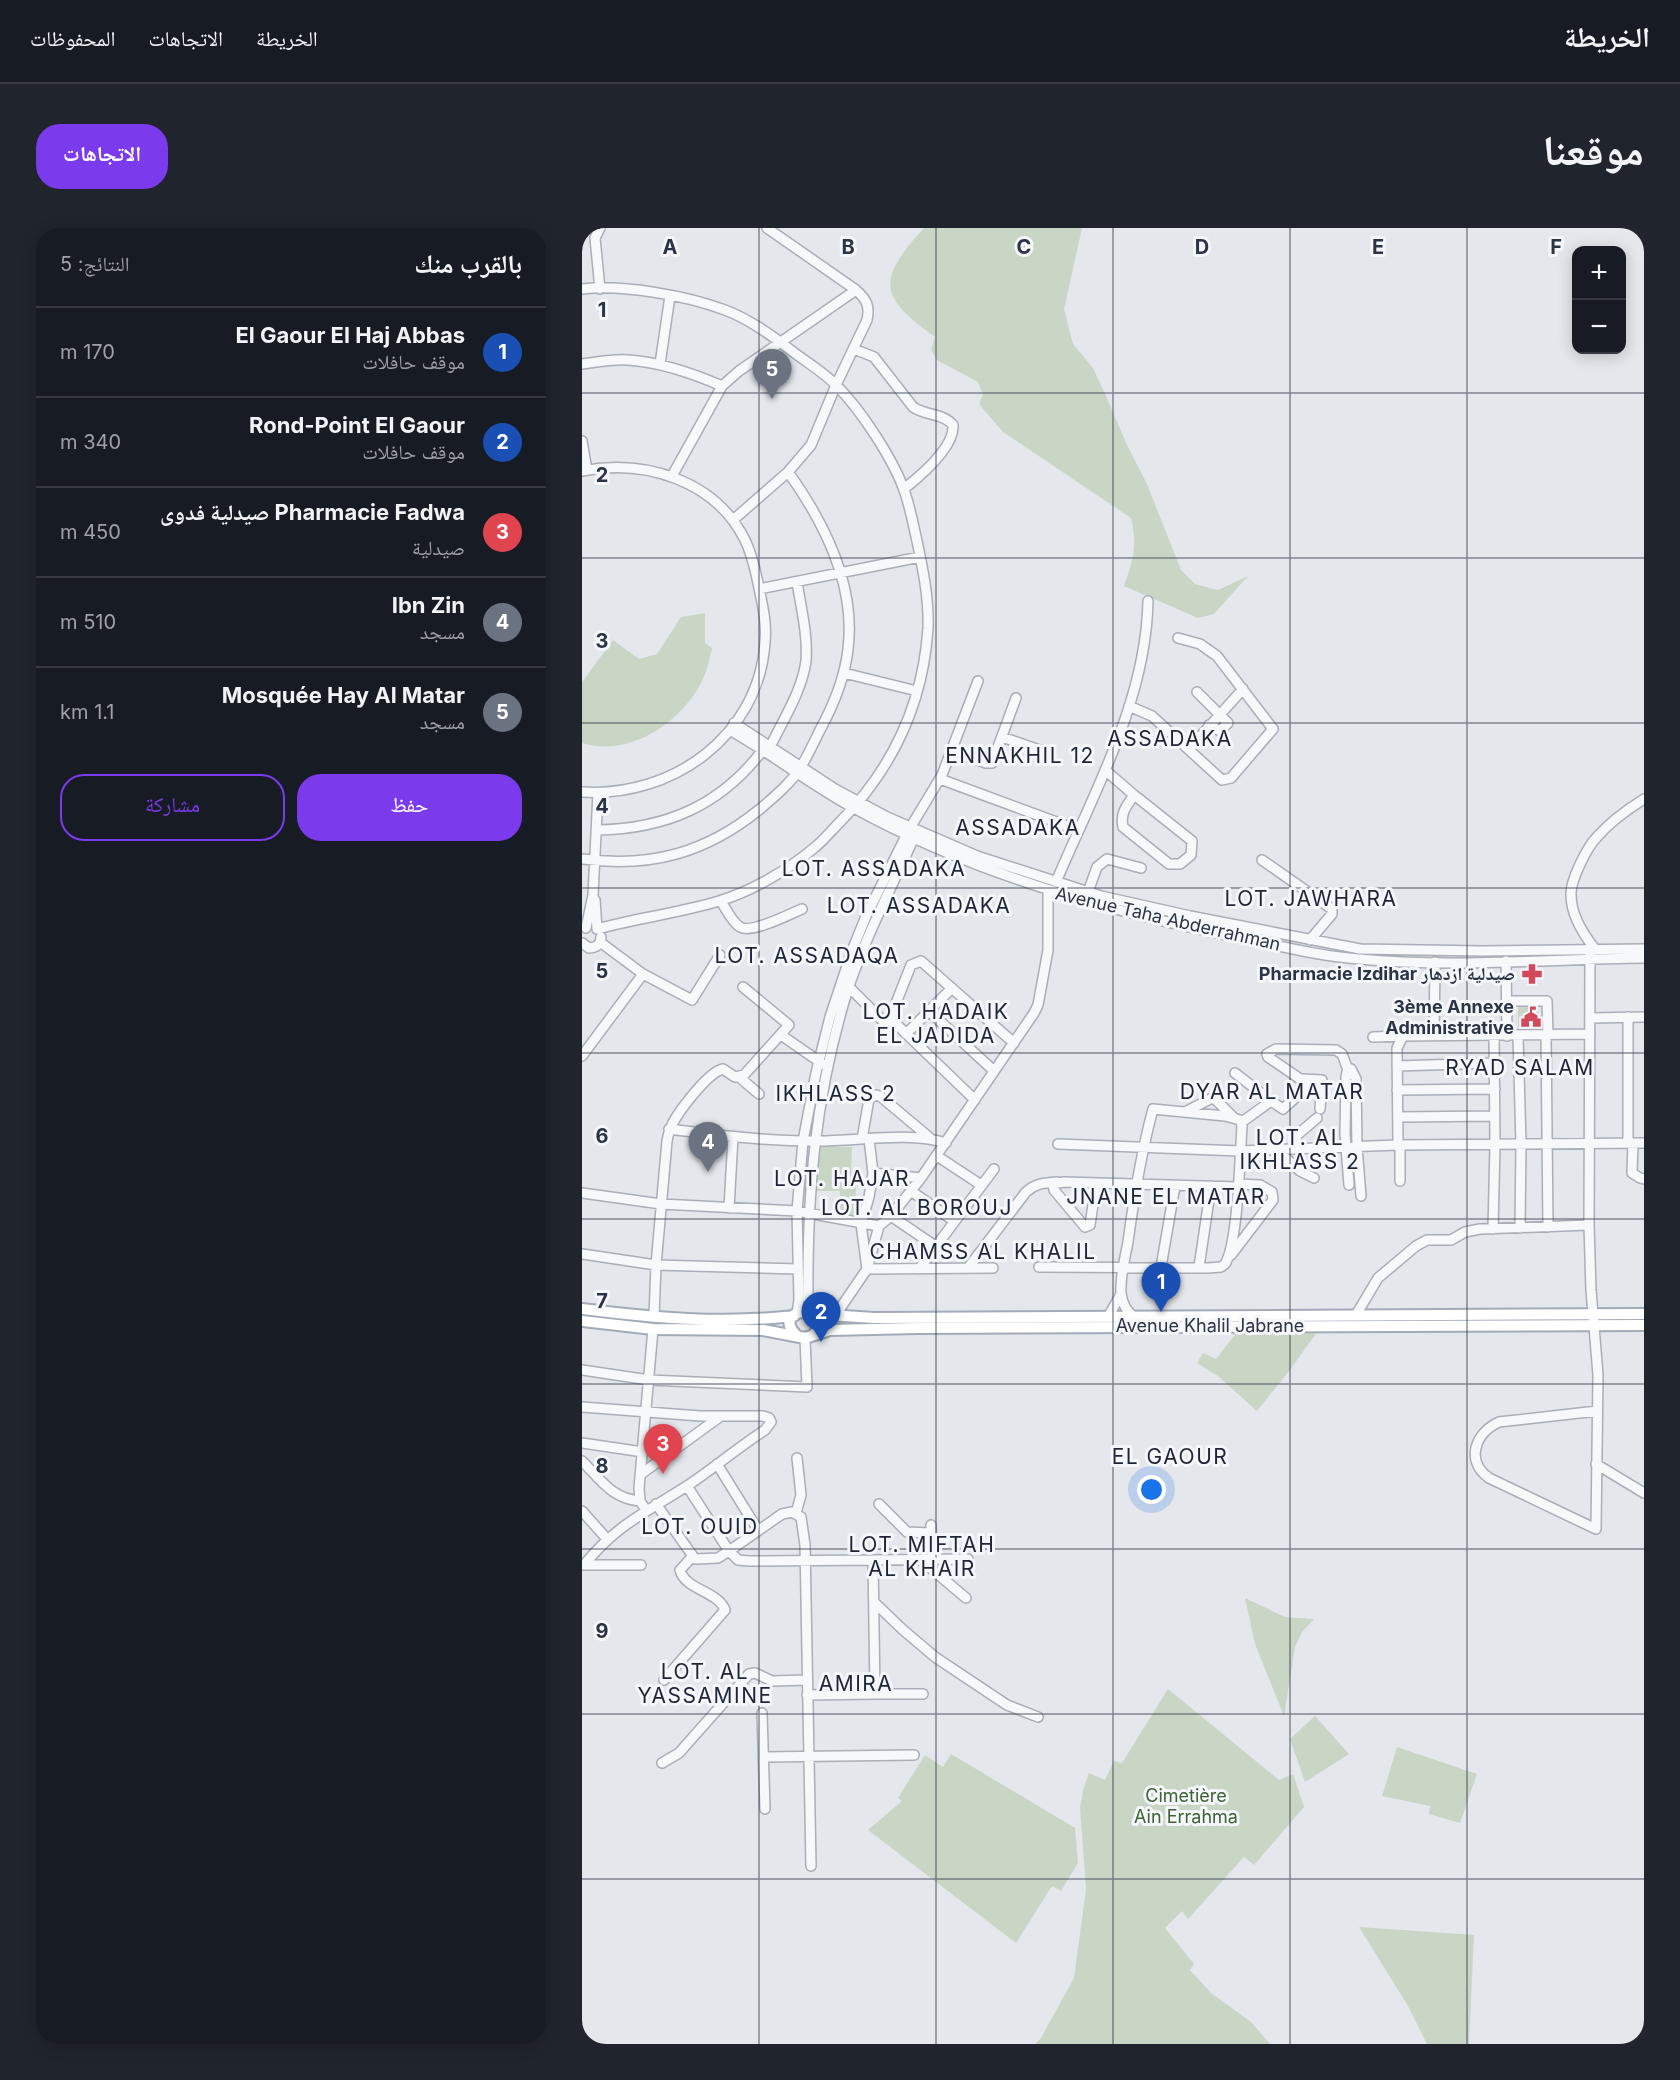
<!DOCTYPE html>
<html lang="ar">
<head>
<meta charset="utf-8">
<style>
  :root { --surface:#171b24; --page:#20242c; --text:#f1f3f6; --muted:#9ea1a6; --line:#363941; --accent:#7c3aed }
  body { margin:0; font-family:Inter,"Noto Naskh Arabic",sans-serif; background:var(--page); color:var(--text); direction:rtl }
  .controls { position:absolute; right:18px; top:18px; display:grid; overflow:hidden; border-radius:12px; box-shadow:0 3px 15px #0003 }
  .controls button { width:54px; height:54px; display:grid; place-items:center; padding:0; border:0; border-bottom:2px solid var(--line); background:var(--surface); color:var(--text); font:30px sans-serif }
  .you { position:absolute; left:570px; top:1262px; width:21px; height:21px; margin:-15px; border:4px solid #fff; border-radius:50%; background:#1a73e8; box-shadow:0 0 0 9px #1a73e833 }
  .badge { display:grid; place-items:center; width:39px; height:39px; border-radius:50%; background:var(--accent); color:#fff; font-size:20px; font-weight:700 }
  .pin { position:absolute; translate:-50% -50px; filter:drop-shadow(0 2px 3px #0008) }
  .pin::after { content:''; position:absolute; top:32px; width:21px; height:18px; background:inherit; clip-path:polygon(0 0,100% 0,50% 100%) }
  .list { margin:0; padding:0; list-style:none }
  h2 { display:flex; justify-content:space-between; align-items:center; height:78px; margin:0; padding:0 24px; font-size:26px }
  h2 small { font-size:20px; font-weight:400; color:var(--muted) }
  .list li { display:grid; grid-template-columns:39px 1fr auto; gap:18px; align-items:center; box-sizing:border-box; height:90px; padding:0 24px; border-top:2px solid var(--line) }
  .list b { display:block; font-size:22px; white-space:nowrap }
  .list p { margin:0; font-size:20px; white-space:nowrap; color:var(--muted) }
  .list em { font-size:20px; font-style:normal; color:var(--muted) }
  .actions { display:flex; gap:12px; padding:18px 24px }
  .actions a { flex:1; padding:14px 0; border:2px solid var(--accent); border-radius:24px; text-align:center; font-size:21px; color:var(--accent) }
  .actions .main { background:var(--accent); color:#fff }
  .map { position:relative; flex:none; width:1062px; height:1816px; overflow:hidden; direction:ltr; border-radius:24px }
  header { display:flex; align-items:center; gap:36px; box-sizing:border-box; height:84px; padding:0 30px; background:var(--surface); border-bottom:2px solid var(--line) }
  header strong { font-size:28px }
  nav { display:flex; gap:33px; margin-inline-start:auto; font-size:21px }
  .intro { display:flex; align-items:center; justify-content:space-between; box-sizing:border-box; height:144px; padding:0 36px }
  h1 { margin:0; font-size:42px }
  .button { padding:15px 27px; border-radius:24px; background:var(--accent); color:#fff; font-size:21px; font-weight:700 }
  main { display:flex; gap:36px; padding:0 36px }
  aside { flex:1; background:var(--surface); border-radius:24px; box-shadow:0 3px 15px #0003 }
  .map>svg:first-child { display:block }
  .green { fill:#c9d6c5 }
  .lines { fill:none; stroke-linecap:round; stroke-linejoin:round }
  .minor-casing { stroke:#a9aeb7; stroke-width:12 }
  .major-casing { stroke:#a3abb8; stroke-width:14 }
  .minor { stroke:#f7f8fa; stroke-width:9 }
  .major { stroke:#fff; stroke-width:10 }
  .grid { fill:none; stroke:#2b3445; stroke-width:1.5; stroke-opacity:0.55 }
  .labels { text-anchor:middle; stroke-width:6; stroke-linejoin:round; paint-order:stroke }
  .street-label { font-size:18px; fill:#2b3445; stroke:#f4f6f9 }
  .poi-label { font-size:18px; font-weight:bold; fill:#2b3445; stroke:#f4f6f9; text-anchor:end }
  .park-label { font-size:18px; fill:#3f6138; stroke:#f4f6f9 }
  .quarter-label { font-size:21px; letter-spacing:1.5px; fill:#1d2536; stroke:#f4f6f9 }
  .grid-label { font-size:20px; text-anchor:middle; font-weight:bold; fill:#2b3445; stroke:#f4f6f9; stroke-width:6; stroke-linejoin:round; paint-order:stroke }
</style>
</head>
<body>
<header>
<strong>الخريطة</strong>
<nav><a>الخريطة</a><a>الاتجاهات</a><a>المحفوظات</a></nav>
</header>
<div class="intro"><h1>موقعنا</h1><a class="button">الاتجاهات</a></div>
<main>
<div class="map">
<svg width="1062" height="1816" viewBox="0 0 1062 1816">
  <rect width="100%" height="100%" fill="#e4e7ec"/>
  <path class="green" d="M342 0H500L482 81 491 116 511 140 524 168 545 217 565 256 599 342 613 356 636 362 666 348 632 386 616 390 542 358C551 332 556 318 549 290L421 204 397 176 401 167 396 154 355 132 349 121 353 109C296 69 295 51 342 0Z
    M123 385V415L130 420C127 433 124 447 117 459 94 498 45 529 0 515V454L31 412 57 431 75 426 99 389Z
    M936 777H956L957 798 952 799V795H947V799H936Z
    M238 918 270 919 269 944H275L272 990 257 989 258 963H233Z
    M655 1104H735L708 1142 675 1183 636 1148 615 1135 621 1125 634 1131Z
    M663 1370 703 1389 732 1391 720 1404 713 1419 702 1488 673 1416Z
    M586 1461 697 1552 711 1546 722 1579 672 1637 662 1629 606 1691 600 1683 583 1700 612 1736 608 1742 629 1765 669 1794 688 1816H453L459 1810 492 1750 504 1661 498 1580 501 1562 507 1545 523 1552 532 1533 540 1535Z
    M733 1488 767 1526 723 1554 708 1511Z
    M815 1519 895 1546 878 1595 847 1586 848 1578 800 1568Z
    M369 1526 493 1600 496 1635 479 1663 470 1658 434 1715 286 1602 320 1573 316 1570 343 1527 361 1539Z
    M777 1699 892 1707 887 1816H845L826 1778Z"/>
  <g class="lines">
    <g class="minor-casing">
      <path id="minor" d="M0 61C40 56 106 68 143 82 167 91 189 107 210 123 224 134 242 144 255 158 279 182 311 231 322 262 328 278 331 296 335 313 341 342 347 370 346 400 341 477 311 540 258 594 249 603 241 613 232 620 206 642 170 663 137 673 97 685 56 690 15 701
        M18 61 13 10 18 0
        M272 121 292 129 331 179C344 188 361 185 371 197 373 219 337 249 322 261
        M0 136C15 134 31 131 46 132 79 134 110 145 140 158
        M78 136 88 68
        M0 213 5 242
        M0 243C63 231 133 252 163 312 170 326 173 341 176 355 180 375 185 394 183 414 177 508 90 570 0 564
        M90 248 140 158 157 143 274 62
        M151 292 206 244 229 217 254 157 285 92C288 78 285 72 274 62L185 0
        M177 361 338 329
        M262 445 335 463
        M615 464 646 495 638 503 627 497
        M547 478 570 488 640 552 649 550 691 501 635 428 618 416 596 410
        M152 495 253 561 305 589 395 628 519 668 608 688 778 721 900 723 1062 721
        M148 502C190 526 228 556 270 579 388 644 518 681 649 708 691 716 734 728 777 731 871 740 968 731 1062 730
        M420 509 466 525
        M188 519C201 492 220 463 224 433 226 407 219 380 215 354
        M607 521 661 461
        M370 523 404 535H410L434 470
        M523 542 552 567 556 570 610 613 609 627 598 636H587L541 599C538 584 545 578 552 567
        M358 551 496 602
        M15 602C83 601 138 578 180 523
        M0 631C69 640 124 625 178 581 192 569 209 555 219 539 226 527 232 514 238 502 251 478 263 449 266 421 274 357 242 294 206 244
        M680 632 750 681V686L728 712
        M474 654C512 564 564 473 566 373
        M506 664 515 639 525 631 559 640
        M13 672 15 701
        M139 673C144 681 150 694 158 699 169 706 208 686 220 681
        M4 700 11 667 16 565
        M18 714 61 746 110 772 138 727
        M0 715 7 720C14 720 19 716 19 709
        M1013 721C1001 706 989 687 989 667 988 653 1005 619 1015 609 1028 594 1046 581 1062 571
        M924 733 925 808
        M267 759 301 793H307L329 737 339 733 432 815
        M925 773H965L966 808
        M347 783 412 843
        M1046 789V915
        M1008 790 1062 789
        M309 791 393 872
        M302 805 307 793
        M324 806 370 760
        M199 807 241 836
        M852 807 853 734
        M936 808 939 916 938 1000
        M964 808 966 999
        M791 809 821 808
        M0 828 61 746
        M815 838 912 835
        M653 845 689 873
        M157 849 177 866
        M720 851 740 852 738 881
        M815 862 913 861
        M603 884 630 870 635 873 652 890
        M817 889 913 888
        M660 894 689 873 701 881 727 857 686 829 685 826 694 821 754 822 760 826 766 842
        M87 901C135 907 183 913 231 913 272 914 326 903 364 915
        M280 911 287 871 294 867 298 868 348 910
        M287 911 291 945 339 950
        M1051 915 1050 945 1058 950 1062 951
        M476 916 658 923 816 917 1062 915
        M816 917 815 820 821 808 1008 806
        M818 917V953
        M714 921 715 907 735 890
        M695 922 718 943 732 950
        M355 928 399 957
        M291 945 287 969 279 996 285 1041 411 1040
        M514 956 508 997 503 999 472 962 471 956 482 954 656 959
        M767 957 763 906 764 849 765 844 769 841 774 851 775 919 779 968
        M329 963 372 993
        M0 965 79 976 215 983 297 998
        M147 980 151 909
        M309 988 353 1018
        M1007 997 1008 727
        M911 1001 913 917 912 807
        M0 1026 74 1037 216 1041
        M649 1027 691 972 690 964 678 957 656 956
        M457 1039 626 1040 639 1039 643 1036C656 1016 658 926 660 898L658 892 643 888 571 881C559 925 552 969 546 1014 543 1030 538 1048 539 1065 540 1074 544 1083 552 1089
        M579 1039 593 958
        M617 1039 629 958
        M386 1040 444 964C454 955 462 955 475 954
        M337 1041 412 941
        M215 1085 217 1072 215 983 221 913 234 845 248 789 271 720 285 686 328 600 360 547 396 453
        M230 1085 226 1072C225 964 233 868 265 764 283 709 311 657 334 605
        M774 1087 796 1050 834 1018 845 1012H869L883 1004 898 1001 1007 997 1009 1062 1016 1147 1014 1301 907 1250C883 1233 893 1205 917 1194L1015 1183
        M253 1088 285 1041 297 998 309 988 339 950 452 785 456 777 466 722V662
        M72 1089 74 1037 85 913C86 908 87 903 89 899 95 885 126 844 141 841L153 849 162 847 207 797 161 759
        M526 1089 539 1066
        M0 1142 67 1152 225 1159 223 1110
        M0 1179 118 1188H181L187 1190 189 1194 183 1202C157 1219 133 1239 108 1256 65 1284 35 1296 2 1337
        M0 1215 61 1224
        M0 1233C18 1251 30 1271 58 1273
        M135 1236 176 1302
        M1014 1236 1062 1265
        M59 1246 139 1188
        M105 1258 147 1323 200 1286 210 1284 219 1289 223 1317 229 1638
        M74 1276 113 1331 136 1330 147 1323 156 1332 167 1333 291 1332 293 1466 225 1467
        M297 1276 325 1304 349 1305
        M64 1282 58 1273 57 1260 71 1101
        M0 1283 25 1311
        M214 1285 219 1267 215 1230
        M349 1297 350 1331
        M291 1332 386 1331
        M339 1332 384 1370
        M0 1337H59
        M293 1375 320 1401 353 1429 425 1477 456 1489
        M82 1452 143 1382C136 1363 103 1362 98 1342L110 1329
        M293 1466H341
        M180 1485 183 1581
        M181 1529 332 1527
        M80 1535 97 1525 167 1446 173 1445 190 1453 225 1452"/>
    </g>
    <g class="major-casing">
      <path id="major" d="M0 1081C70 1090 142 1096 212 1088
        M232 1086 292 1090 1062 1086
        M0 1093 71 1101 181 1102 223 1110 248 1102 335 1100 1062 1097
        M214 1107C186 1077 259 1076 231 1107"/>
    </g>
    <use href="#minor" class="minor"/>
    <use href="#major" class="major"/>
  </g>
  <path class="grid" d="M177 0V1816M354 0V1816M531 0V1816M708 0V1816M885 0V1816M0 165H1062M0 330H1062M0 495H1062M0 660H1062M0 825H1062M0 991H1062M0 1156H1062M0 1321H1062M0 1486H1062M0 1651H1062"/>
  <defs>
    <g id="pharmacy-bare" transform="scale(1.62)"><path d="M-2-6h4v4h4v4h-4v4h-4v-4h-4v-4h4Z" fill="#d1495b" stroke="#f4f6f9" stroke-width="2.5" paint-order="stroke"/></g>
    <g id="civic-bare" transform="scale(1.62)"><path d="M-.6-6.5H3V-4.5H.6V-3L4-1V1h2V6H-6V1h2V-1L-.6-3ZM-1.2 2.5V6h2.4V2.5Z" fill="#d1495b" stroke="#f4f6f9" stroke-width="2.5" paint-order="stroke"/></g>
  </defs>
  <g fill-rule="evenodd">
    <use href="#pharmacy-bare" x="950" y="746"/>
    <use href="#civic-bare" x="949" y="789"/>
  </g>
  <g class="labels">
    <g class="street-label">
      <text transform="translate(586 691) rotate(13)" y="6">Avenue Taha Abderrahman</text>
      <text x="628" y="1104">Avenue Khalil Jabrane</text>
    </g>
    <g class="poi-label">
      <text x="933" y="752">Pharmacie Izdihar صيدلية ازدهار</text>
      <text x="932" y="785">3ème Annexe<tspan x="932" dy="21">Administrative</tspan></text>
    </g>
    <g class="park-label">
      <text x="604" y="1574">Cimetière<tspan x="604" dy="21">Ain Errahma</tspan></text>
    </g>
    <g class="quarter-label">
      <text x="588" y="518">ASSADAKA</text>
      <text x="438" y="535">ENNAKHIL 12</text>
      <text x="436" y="607">ASSADAKA</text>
      <text x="292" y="648">LOT. ASSADAKA</text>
      <text x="729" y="678">LOT. JAWHARA</text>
      <text x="337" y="685">LOT. ASSADAKA</text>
      <text x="225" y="735">LOT. ASSADAQA</text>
      <text x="354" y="791">LOT. HADAIK<tspan x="354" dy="24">EL JADIDA</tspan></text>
      <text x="938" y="847">RYAD SALAM</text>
      <text x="690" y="871">DYAR AL MATAR</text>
      <text x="254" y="873">IKHLASS 2</text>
      <text x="718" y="917">LOT. AL<tspan x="718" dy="24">IKHLASS 2</tspan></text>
      <text x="260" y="958">LOT. HAJAR</text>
      <text x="584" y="976">JNANE EL MATAR</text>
      <text x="335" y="987">LOT. AL BOROUJ</text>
      <text x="401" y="1031">CHAMSS AL KHALIL</text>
      <text x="588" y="1236">EL GAOUR</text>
      <text x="118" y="1306">LOT. OUID</text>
      <text x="340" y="1324">LOT. MIFTAH<tspan x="340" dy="24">AL KHAIR</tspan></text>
      <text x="123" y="1451">LOT. AL<tspan x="123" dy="24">YASSAMINE</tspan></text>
      <text x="274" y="1463">AMIRA</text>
    </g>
  </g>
  <g class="grid-label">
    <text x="88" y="26">A</text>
    <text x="266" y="26">B</text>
    <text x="442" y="26">C</text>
    <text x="620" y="26">D</text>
    <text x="796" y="26">E</text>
    <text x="974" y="26">F</text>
    <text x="20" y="89">1</text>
    <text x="20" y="254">2</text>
    <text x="20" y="420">3</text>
    <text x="20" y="585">4</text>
    <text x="20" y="750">5</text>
    <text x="20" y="915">6</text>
    <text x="20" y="1080">7</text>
    <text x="20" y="1245">8</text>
    <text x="20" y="1410">9</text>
  </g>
</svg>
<div class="controls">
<button>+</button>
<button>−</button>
</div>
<div class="you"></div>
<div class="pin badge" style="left:579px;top:1084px;background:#1a4fb4">1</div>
<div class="pin badge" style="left:239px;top:1114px;background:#1a4fb4">2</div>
<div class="pin badge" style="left:81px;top:1246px;background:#e0444e">3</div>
<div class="pin badge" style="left:126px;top:944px;background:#6b7280">4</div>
<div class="pin badge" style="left:190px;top:171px;background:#6b7280">5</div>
</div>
<aside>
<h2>بالقرب منك<small>النتائج: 5</small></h2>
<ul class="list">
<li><span class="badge" style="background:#1a4fb4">1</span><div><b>El Gaour El Haj Abbas</b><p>موقف حافلات</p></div><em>170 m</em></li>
<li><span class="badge" style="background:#1a4fb4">2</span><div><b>Rond-Point El Gaour</b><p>موقف حافلات</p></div><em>340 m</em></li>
<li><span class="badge" style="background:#e0444e">3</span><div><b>Pharmacie Fadwa صيدلية فدوى</b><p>صيدلية</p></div><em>450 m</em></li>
<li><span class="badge" style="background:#6b7280">4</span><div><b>Ibn Zin</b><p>مسجد</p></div><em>510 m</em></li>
<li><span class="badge" style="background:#6b7280">5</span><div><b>Mosquée Hay Al Matar</b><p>مسجد</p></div><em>1.1 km</em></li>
</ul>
<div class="actions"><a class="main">حفظ</a><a>مشاركة</a></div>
</aside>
</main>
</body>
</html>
